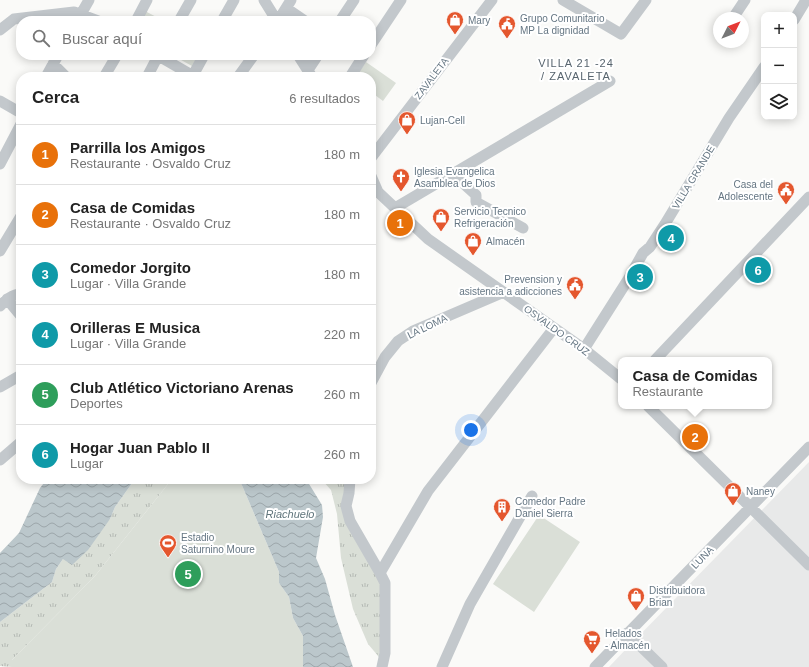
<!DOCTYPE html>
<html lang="es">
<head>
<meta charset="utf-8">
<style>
  :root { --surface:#fff; --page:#f2f2f2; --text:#222; --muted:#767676; --line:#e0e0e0; --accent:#b45309 }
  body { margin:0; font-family:Helvetica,sans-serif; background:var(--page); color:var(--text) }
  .controls { position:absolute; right:12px; top:12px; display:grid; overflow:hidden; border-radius:8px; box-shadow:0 2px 10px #0003 }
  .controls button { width:36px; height:36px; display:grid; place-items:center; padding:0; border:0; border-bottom:1px solid var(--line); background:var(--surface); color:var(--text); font:20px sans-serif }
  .compass { position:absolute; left:713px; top:12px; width:36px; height:36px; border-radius:50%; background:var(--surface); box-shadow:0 2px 10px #0003; rotate:48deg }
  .you { position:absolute; left:471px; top:430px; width:14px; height:14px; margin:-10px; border:3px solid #fff; border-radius:50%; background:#1a73e8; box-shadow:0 0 0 6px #1a73e833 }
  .badge { display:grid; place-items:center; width:26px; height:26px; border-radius:50%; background:var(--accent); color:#fff; font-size:13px; font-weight:700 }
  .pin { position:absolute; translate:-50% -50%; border:2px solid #fff; box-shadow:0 1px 4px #0006 }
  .popup { position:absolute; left:618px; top:357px; width:154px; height:52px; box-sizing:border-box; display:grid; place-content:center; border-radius:8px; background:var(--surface); filter:drop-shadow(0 1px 3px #0005); font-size:13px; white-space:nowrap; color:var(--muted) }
  .popup b { font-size:15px; color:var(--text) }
  .popup::after { content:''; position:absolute; left:50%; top:100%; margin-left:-8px; border:8px solid transparent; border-top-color:var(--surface) }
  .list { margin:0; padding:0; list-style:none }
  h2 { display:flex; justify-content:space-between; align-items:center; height:52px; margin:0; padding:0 16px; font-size:17px }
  h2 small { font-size:13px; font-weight:400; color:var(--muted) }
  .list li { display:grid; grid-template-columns:26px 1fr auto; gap:12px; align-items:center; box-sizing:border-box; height:60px; padding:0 16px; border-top:1px solid var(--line) }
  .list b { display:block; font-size:15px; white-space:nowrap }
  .list p { margin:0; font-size:13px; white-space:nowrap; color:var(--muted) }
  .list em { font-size:13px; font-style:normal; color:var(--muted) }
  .icon { flex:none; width:22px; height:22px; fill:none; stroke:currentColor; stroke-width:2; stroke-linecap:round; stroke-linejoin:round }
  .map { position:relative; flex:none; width:809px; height:667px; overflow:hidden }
  .search { position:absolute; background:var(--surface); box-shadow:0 2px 10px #0003; left:16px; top:16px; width:360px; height:44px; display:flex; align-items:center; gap:10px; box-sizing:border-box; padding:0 14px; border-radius:16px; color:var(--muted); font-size:15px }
  .panel { position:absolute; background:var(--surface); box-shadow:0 2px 10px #0003; left:16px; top:72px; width:360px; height:412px; border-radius:16px }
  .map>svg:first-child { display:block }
  .built { fill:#e8e9e9 }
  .grass { fill:url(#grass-tufts) }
  .pitch { fill:#dadfd7 }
  .water { fill:url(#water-waves) }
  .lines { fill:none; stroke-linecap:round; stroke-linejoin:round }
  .minor { stroke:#c3c8cc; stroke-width:11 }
  .labels { text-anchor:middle; stroke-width:4; stroke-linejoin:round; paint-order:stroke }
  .poi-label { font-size:10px; fill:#657683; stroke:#fff; text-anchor:start }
  .street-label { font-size:10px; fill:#657683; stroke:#fff }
  .neighbourhood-label { font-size:11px; letter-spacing:1px; fill:#57646e; stroke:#fff }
  .water-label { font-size:11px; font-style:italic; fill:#60757c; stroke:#fff }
</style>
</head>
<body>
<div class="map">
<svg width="809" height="667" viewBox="0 0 809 667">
  <defs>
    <pattern id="grass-tufts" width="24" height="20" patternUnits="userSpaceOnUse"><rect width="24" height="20" fill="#dadfd7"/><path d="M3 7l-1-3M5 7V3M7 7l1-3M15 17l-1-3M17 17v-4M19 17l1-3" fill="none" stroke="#b4b9b4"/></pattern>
    <pattern id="water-waves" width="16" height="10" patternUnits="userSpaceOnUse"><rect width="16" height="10" fill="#bbc7cb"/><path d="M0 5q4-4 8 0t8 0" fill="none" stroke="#9ca6aa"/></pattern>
  </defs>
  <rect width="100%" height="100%" fill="#fafaf8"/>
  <path class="built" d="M809 462V667H609L627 648Z"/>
  <path class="grass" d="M145 11 164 21H139Z
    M172 55H198L192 66Z
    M135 479H172L95 576 12 660V667L0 666V622L52 582 56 569 63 559 110 519 115 507Z
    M321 479H345L346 486 343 497 380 583 381 647 379 657 368 644 353 609 341 558 337 514 331 490Z"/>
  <path class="pitch" d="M366 62 396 83 383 101 371 92V77H355Z
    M172 479H236L241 483 279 572V583L289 597 293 618 303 636V667H12V660L95 576Z
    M539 515 580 542 534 612 493 584Z"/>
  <path class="water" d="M47 479H135L115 507 110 519 88 550 72 565 63 559 56 569 52 582 0 622V553L19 533 40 488Z
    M236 479H306L322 505 323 517 316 558 325 579 335 615 353 667H303V636L293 618 289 597 279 583V572L241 483Z"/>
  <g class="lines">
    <path class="minor" d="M264 0 277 21
      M563 0 621 34 646 0
      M286 8 305 21
      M733 18 745 0
      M794 20 806 0
      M77 21 89 0
      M136 21 147 0
      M179 21 191 0
      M222 21 234 0
      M278 21 291 0
      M340 21 354 0
      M0 30 14 19 74 12 98 21
      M371 45 401 0
      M157 55 195 77
      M298 55 312 77
      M53 64 66 77
      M308 70 318 55
      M46 77 58 55
      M104 77 117 55
      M147 77 158 56
      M192 77 204 55
      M238 77 254 55
      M350 77 364 55
      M0 101 21 113
      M371 158 492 0
      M0 164 21 124
      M453 174 476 195V202L523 228
      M371 176 378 192 428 239 584 349 621 379
      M395 208 610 81
      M0 251 21 216
      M7 299 21 316
      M0 306C6 300 12 294 21 294
      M584 349 629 278 643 253 650 247 665 224 729 118 764 67
      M655 360 809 197
      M371 383 385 357 398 341 413 331 504 292
      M0 387 21 375
      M648 406 809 565
      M0 460 21 442
      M350 479 349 493 346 506 350 521 380 573 385 583V653L382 667
      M380 573 428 491 554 328
      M627 633 662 667
      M442 667 470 604 532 496
      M595 667 809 447"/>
  </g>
  <defs>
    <g id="shop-pin" transform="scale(0.9)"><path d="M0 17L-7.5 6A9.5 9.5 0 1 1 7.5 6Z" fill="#e4572e" stroke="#fff"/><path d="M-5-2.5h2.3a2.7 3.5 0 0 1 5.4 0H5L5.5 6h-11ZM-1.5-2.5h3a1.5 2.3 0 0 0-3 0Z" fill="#fff"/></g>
    <g id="civic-pin" transform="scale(0.9)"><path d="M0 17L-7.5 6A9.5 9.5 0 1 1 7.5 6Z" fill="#e4572e" stroke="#fff"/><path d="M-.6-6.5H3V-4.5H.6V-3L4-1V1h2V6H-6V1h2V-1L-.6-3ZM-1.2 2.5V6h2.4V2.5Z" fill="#fff"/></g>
    <g id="church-pin" transform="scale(0.9)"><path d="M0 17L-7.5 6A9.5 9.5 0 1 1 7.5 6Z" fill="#e4572e" stroke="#fff"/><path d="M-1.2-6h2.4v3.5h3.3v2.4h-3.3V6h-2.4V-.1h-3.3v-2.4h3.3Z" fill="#fff"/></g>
    <g id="building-pin" transform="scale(0.9)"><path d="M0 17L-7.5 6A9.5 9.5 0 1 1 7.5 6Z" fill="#e4572e" stroke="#fff"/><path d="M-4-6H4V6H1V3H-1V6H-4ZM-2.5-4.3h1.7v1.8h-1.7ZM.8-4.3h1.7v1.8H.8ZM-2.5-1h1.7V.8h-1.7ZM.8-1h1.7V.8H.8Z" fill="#fff"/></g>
    <g id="stadium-pin" transform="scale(0.9)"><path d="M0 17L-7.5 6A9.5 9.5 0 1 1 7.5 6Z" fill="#e4572e" stroke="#fff"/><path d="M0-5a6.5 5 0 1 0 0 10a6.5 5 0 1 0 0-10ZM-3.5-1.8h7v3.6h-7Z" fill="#fff"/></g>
    <g id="supermarket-pin" transform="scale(0.9)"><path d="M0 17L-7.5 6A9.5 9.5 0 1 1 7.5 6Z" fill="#e4572e" stroke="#fff"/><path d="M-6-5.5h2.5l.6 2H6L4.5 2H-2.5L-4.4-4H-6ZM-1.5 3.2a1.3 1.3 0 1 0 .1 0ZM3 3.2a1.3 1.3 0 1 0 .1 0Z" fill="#fff"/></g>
  </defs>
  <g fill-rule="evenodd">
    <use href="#shop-pin" x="455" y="20"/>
    <use href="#civic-pin" x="507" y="24"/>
    <use href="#shop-pin" x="407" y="120"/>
    <use href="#church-pin" x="401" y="177"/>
    <use href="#civic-pin" x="786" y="190"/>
    <use href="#shop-pin" x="441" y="217"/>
    <use href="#shop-pin" x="473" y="241"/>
    <use href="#civic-pin" x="575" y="285"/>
    <use href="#shop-pin" x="733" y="491"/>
    <use href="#building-pin" x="502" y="507"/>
    <use href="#stadium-pin" x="168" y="543"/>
    <use href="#shop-pin" x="636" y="596"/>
    <use href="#supermarket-pin" x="592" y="639"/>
  </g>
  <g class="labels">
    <g class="poi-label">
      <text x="520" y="22">Grupo Comunitario<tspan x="520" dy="12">MP La dignidad</tspan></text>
      <text x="468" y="24">Mary</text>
      <text x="420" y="124">Lujan-Cell</text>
      <text x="414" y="175">Iglesia Evangelica<tspan x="414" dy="12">Asamblea de Dios</tspan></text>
      <text x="773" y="188" text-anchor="end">Casa del<tspan x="773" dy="12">Adolescente</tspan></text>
      <text x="454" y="215">Servicio Tecnico<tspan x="454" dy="12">Refrigeración</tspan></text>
      <text x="486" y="245">Almacén</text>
      <text x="562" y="283" text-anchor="end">Prevension y<tspan x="562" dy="12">asistencia a adicciones</tspan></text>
      <text x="746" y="495">Naney</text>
      <text x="515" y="505">Comedor Padre<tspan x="515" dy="12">Daniel Sierra</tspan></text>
      <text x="181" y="541">Estadio<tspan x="181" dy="12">Saturnino Moure</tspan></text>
      <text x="649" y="594">Distribuidora<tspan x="649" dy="12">Brian</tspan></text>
      <text x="605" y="637">Helados<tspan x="605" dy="12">- Almacén</tspan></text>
    </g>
    <g class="street-label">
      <text transform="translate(431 78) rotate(-53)" y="4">ZAVALETA</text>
      <text transform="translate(693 177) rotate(-59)" y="4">VILLA GRANDE</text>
      <text transform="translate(427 326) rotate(-26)" y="4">LA LOMA</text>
      <text transform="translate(557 330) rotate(36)" y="4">OSVALDO CRUZ</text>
      <text transform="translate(702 557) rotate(-46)" y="4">LUNA</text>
    </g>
    <g class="neighbourhood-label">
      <text x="576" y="67">VILLA 21 -24<tspan x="576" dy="13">/ ZAVALETA</tspan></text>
    </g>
    <g class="water-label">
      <text x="290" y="518">Riachuelo</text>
    </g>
  </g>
</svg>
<div class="controls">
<button>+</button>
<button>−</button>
<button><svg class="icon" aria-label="layers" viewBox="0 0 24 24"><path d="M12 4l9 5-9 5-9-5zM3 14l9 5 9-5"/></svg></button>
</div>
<svg class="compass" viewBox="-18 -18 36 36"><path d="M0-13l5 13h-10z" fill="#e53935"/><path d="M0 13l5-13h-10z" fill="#767676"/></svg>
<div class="you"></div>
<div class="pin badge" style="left:400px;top:223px;background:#e8710a">1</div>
<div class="pin badge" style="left:695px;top:437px;background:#e8710a">2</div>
<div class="popup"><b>Casa de Comidas</b>Restaurante</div>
<div class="pin badge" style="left:640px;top:277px;background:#0f9aa8">3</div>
<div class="pin badge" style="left:671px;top:238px;background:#0f9aa8">4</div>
<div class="pin badge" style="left:188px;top:574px;background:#2e9e5b">5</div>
<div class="pin badge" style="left:758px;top:270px;background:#0f9aa8">6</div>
<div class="search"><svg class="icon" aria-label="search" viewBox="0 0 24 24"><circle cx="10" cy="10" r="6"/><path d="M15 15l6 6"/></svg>Buscar aquí</div>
<section class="panel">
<h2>Cerca<small>6 resultados</small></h2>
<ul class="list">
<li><span class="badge" style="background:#e8710a">1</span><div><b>Parrilla los Amigos</b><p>Restaurante · Osvaldo Cruz</p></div><em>180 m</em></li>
<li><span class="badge" style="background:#e8710a">2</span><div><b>Casa de Comidas</b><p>Restaurante · Osvaldo Cruz</p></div><em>180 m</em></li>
<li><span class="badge" style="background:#0f9aa8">3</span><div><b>Comedor Jorgito</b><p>Lugar · Villa Grande</p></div><em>180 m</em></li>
<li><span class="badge" style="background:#0f9aa8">4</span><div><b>Orilleras E Musica</b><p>Lugar · Villa Grande</p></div><em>220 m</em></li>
<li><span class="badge" style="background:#2e9e5b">5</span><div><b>Club Atlético Victoriano Arenas</b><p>Deportes</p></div><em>260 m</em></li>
<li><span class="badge" style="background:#0f9aa8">6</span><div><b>Hogar Juan Pablo II</b><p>Lugar</p></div><em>260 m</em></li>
</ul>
</section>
</div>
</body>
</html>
